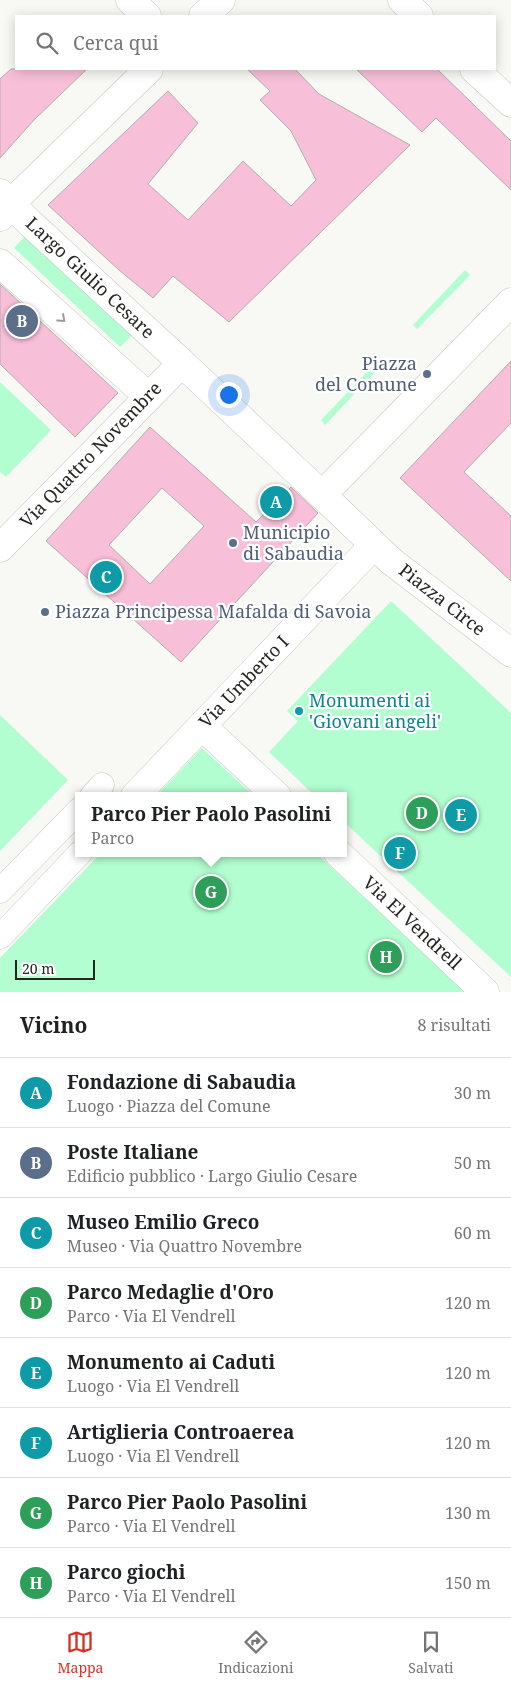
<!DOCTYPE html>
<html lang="it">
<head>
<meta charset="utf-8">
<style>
  :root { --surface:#fff; --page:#f6f6f6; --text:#202124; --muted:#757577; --line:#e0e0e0; --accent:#d93025 }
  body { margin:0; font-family:"Noto Serif",serif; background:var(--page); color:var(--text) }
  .scale { position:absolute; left:15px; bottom:12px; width:80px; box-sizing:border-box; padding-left:5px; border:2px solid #242422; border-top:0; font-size:14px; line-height:18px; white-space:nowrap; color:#242422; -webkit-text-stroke:4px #fff; paint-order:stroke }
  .you { position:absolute; left:228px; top:394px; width:18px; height:18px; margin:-12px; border:4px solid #fff; border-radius:50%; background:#1a73e8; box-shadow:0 0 0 8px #1a73e833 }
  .badge { display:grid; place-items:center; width:32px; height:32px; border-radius:50%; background:var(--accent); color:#fff; font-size:16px; font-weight:700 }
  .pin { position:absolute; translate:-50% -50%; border:2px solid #fff; box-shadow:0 1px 5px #0006 }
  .popup { position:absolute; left:75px; top:792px; width:272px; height:65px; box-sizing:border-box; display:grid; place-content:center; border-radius:0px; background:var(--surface); filter:drop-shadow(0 1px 4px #0005); font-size:16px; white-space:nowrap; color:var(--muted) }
  .popup b { font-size:19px; color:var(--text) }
  .popup::after { content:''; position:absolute; left:50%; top:100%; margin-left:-10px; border:10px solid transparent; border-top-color:var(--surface) }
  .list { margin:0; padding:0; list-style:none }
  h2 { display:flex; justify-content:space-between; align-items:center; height:65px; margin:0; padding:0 20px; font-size:21px }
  h2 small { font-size:16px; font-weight:400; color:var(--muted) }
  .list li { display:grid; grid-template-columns:32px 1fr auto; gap:15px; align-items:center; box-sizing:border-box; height:70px; padding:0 20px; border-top:1px solid var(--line) }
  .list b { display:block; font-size:19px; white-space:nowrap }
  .list p { margin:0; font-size:16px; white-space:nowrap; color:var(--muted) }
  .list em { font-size:16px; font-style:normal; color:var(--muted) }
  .icon { flex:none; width:28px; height:28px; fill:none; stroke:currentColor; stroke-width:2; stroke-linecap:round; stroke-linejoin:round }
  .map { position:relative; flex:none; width:511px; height:992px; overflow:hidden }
  .search { position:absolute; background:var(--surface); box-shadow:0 2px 12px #0003; left:15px; right:15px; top:15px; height:55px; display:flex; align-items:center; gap:12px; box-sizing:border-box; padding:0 18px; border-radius:0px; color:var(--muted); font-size:19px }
  .sheet { height:625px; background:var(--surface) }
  nav { display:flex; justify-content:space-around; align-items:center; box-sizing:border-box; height:70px; border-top:1px solid var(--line); background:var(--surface); font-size:14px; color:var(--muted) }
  nav a { display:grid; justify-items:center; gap:2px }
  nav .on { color:var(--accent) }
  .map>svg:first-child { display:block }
  .green { fill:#b2fed0 }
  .building { fill:#f8bfd8; stroke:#b2afb0; fill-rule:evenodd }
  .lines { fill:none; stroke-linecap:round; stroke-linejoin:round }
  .pedestrian-casing { stroke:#c7c7c4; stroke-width:25 }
  .minor-casing { stroke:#c7c7c4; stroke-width:29 }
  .tertiary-casing { stroke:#c7c7c4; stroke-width:29 }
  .pedestrian { stroke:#fff; stroke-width:24 }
  .minor { stroke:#fff; stroke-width:28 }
  .tertiary { stroke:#fff; stroke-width:28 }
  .oneway { stroke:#9c9c9c }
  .service-dot { fill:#5c6f8a; stroke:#fff; stroke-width:2 }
  .culture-dot { fill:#0f9aa8; stroke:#fff; stroke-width:2 }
  .labels { text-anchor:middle; stroke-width:4.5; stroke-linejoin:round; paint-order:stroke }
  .street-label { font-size:18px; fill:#242422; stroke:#fff }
  .service-label { font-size:18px; fill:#4e5e75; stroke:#fff; text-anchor:start }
  .culture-label { font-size:18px; fill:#0d838f; stroke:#fff; text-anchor:start }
</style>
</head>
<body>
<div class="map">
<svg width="511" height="992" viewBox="0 0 511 992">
  <rect width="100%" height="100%" fill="#f8f8f4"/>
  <path class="green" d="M27 234 134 333 120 347 14 248Z
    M465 270 470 275 417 329 413 325Z
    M373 366 377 370 325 425 321 420Z
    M0 382 51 430 6 477 0 472Z
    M391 601 511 713V977L344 822V796H315L269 752 298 721 287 711Z
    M0 715 68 780 0 851Z
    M202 748 254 796H156Z
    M101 853H316L467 992H0V958Z"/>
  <path class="building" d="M11 69H87L34 120 0 158V79Z
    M247 69H295L319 94 410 145 229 322 173 276 153 298 119 270 48 205 168 91 198 123 148 184 188 220 243 161 291 206 316 180 291 131 260 100 270 91Z
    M356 69H437L511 141V190L436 118 422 132Z
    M0 284 118 393 75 437 0 364Z
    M511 361V423L464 472 511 516V581L400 478Z
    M150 427 256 522 291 487 318 513 181 662 46 541ZM162 488 204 526 150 584 109 545Z"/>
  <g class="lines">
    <g class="pedestrian-casing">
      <path id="pedestrian" d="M92 796 102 785
        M0 891 79 810
        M0 937 80 853"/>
    </g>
    <g class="minor-casing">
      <path id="minor" d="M130 0 147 16
        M0 193 30 223 182 363 0 548
        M0 263 149 397
        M322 495 391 561 511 653
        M202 726 277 796
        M135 796 374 545
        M338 853 485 992"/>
    </g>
    <g class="tertiary-casing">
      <path id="tertiary" d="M402 0 419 16
        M203 16 221 0
        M474 69 511 103
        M0 217 11 203 149 69
        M182 363 322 495 511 302"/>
    </g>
    <use href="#pedestrian" class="pedestrian"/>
    <use href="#minor" class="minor"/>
    <use href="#tertiary" class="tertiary"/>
  </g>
  <defs><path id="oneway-chevron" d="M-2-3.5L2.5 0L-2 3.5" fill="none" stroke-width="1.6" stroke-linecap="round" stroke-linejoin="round" transform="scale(1.25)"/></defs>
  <use class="oneway" href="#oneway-chevron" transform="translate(62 319) rotate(42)"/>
  <g class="service-dot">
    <circle cx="427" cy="374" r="5"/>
    <circle cx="233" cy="543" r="5"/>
    <circle cx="45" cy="612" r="5"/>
  </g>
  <circle class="culture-dot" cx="299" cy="711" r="5"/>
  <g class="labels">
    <g class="street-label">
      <text transform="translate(90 278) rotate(43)" y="6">Largo Giulio Cesare</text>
      <text transform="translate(91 455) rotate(-46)" y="6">Via Quattro Novembre</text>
      <text transform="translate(442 600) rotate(38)" y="6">Piazza Circe</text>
      <text transform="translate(244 682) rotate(-46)" y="6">Via Umberto I</text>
      <text transform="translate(412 923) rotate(43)" y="6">Via El Vendrell</text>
    </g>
    <g class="service-label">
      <text x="417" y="370" text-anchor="end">Piazza<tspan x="417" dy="21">del Comune</tspan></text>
      <text x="243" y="539">Municipio<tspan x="243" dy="21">di Sabaudia</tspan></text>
      <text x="55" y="618">Piazza Principessa Mafalda di Savoia</text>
    </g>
    <g class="culture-label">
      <text x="309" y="707">Monumenti ai<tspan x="309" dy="21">'Giovani angeli'</tspan></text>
    </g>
  </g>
</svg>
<div class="scale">20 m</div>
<div class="you"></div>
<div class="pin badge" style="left:276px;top:502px;background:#0f9aa8">A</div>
<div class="pin badge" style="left:22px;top:321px;background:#5c6f8a">B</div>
<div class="pin badge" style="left:106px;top:577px;background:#0f9aa8">C</div>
<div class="pin badge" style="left:422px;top:813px;background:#2e9e5b">D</div>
<div class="pin badge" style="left:461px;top:815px;background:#0f9aa8">E</div>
<div class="pin badge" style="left:400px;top:853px;background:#0f9aa8">F</div>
<div class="pin badge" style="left:211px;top:892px;background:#2e9e5b">G</div>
<div class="popup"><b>Parco Pier Paolo Pasolini</b>Parco</div>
<div class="pin badge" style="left:386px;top:957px;background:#2e9e5b">H</div>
<div class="search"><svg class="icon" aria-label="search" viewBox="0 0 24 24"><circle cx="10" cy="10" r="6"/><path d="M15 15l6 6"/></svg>Cerca qui</div>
</div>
<section class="sheet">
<h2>Vicino<small>8 risultati</small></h2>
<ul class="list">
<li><span class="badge" style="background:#0f9aa8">A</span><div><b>Fondazione di Sabaudia</b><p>Luogo · Piazza del Comune</p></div><em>30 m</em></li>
<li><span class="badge" style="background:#5c6f8a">B</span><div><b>Poste Italiane</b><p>Edificio pubblico · Largo Giulio Cesare</p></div><em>50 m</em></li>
<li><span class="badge" style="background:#0f9aa8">C</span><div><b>Museo Emilio Greco</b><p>Museo · Via Quattro Novembre</p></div><em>60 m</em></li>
<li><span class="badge" style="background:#2e9e5b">D</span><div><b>Parco Medaglie d'Oro</b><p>Parco · Via El Vendrell</p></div><em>120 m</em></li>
<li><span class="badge" style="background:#0f9aa8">E</span><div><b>Monumento ai Caduti</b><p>Luogo · Via El Vendrell</p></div><em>120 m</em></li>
<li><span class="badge" style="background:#0f9aa8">F</span><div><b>Artiglieria Controaerea</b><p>Luogo · Via El Vendrell</p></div><em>120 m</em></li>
<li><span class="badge" style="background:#2e9e5b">G</span><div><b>Parco Pier Paolo Pasolini</b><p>Parco · Via El Vendrell</p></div><em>130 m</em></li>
<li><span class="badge" style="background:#2e9e5b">H</span><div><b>Parco giochi</b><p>Parco · Via El Vendrell</p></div><em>150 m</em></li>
</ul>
</section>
<nav>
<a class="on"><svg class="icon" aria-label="map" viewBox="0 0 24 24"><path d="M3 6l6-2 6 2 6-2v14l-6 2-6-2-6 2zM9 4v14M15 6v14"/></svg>Mappa</a>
<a><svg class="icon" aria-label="directions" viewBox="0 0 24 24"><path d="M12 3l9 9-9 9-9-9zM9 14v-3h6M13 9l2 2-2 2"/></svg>Indicazioni</a>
<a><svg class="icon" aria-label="saved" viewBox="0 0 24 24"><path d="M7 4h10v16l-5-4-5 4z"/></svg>Salvati</a>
</nav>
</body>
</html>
